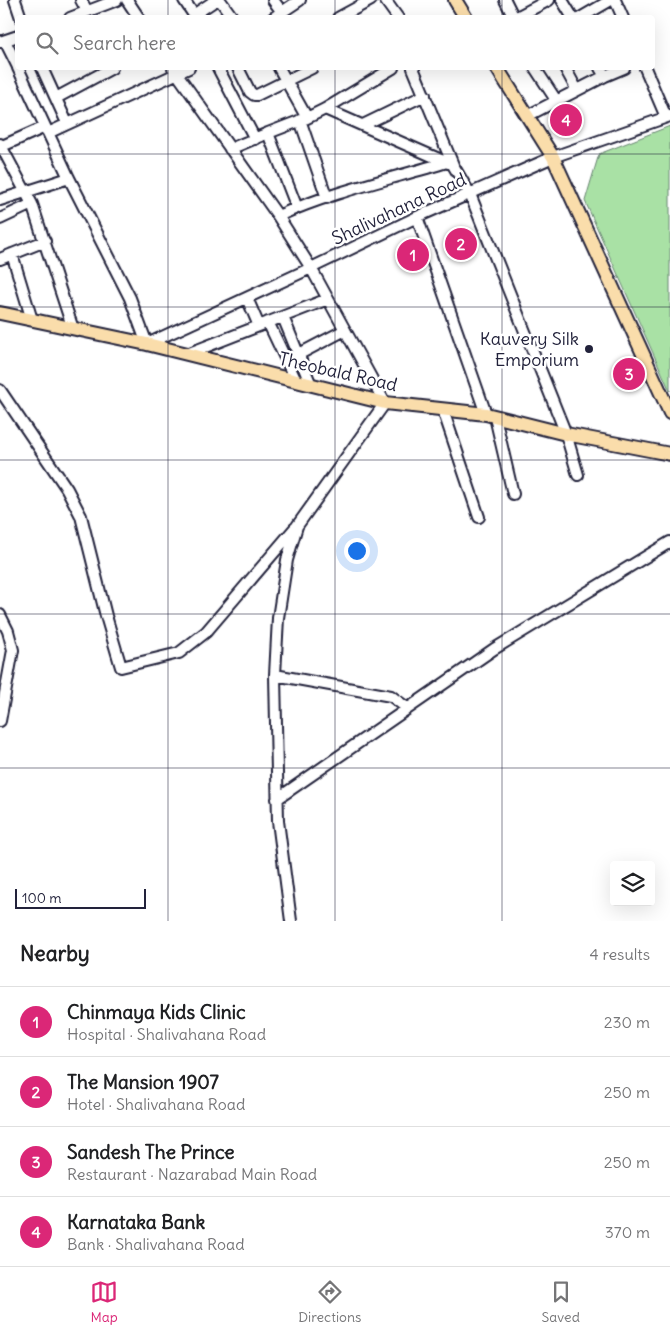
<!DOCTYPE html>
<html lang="en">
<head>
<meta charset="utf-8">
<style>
  :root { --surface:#fff; --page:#f6f6f6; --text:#202124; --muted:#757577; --line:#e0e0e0; --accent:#db2777 }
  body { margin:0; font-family:Delius,sans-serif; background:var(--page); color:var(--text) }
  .controls { position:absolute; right:15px; bottom:15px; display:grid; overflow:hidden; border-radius:5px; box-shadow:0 5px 20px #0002 }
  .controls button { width:45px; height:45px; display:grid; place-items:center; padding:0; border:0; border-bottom:1px solid var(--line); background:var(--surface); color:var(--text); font:25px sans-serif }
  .scale { position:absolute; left:15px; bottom:12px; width:131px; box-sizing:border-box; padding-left:5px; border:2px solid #22223b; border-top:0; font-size:14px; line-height:18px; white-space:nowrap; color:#22223b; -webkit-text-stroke:4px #fff; paint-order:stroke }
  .you { position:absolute; left:356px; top:550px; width:18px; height:18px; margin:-12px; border:4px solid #fff; border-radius:50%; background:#1a73e8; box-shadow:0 0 0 8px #1a73e833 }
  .badge { display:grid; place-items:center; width:32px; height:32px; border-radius:50%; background:var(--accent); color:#fff; font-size:16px; font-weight:700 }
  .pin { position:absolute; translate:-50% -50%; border:2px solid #fff; box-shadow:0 1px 5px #0006 }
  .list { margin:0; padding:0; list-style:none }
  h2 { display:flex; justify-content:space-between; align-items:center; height:65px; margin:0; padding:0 20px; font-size:21px }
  h2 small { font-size:16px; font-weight:400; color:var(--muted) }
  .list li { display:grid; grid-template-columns:32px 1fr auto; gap:15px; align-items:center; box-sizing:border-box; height:70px; padding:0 20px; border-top:1px solid var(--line) }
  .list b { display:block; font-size:19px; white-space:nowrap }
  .list p { margin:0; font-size:16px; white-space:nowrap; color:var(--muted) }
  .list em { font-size:16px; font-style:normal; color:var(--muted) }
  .icon { flex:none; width:28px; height:28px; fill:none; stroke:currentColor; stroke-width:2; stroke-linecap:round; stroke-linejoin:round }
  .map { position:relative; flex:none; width:670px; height:921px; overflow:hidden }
  .search { position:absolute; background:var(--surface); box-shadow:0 5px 20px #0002; left:15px; right:15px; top:15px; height:55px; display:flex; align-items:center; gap:12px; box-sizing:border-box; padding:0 18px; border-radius:5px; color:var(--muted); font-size:19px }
  .sheet { height:345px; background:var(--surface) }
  nav { display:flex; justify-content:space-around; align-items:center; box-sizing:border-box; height:70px; border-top:1px solid var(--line); background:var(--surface); font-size:14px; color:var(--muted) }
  nav a { display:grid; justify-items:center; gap:2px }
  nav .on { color:var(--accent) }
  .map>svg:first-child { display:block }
  .green { fill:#a9e1a5; stroke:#668270 }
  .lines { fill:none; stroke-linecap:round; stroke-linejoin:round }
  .minor-casing { stroke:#22223b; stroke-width:14 }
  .major-casing { stroke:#22223b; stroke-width:16 }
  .minor { stroke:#fff; stroke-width:10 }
  .major { stroke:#faddab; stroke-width:12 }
  .grid { fill:none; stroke:#22223b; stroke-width:1; stroke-opacity:0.55 }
  .poi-dot { fill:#22223b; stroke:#fff; stroke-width:2 }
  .labels { text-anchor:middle; stroke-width:5; stroke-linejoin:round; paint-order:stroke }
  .street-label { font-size:18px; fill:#22223b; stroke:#fff }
  .poi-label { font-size:18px; fill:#22223b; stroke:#fff; text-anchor:end }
</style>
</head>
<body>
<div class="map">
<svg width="670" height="921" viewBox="0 0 670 921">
  <rect width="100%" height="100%" fill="#fff"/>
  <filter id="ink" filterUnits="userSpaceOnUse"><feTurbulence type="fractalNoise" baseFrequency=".02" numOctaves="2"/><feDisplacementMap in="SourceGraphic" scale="10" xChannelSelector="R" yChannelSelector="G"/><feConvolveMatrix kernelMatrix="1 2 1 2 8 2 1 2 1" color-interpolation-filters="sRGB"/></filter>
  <g filter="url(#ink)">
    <path class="green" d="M670 126V391L585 201 599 154Z"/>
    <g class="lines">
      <g class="minor-casing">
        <path id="minor" d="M15 0 21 18
          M81 0 87 11
          M127 0 139 18
          M184 0 196 18
          M220 0 233 18
          M273 0 282 12
          M385 0 398 18
          M505 0 514 18
          M562 0 573 18
          M615 0 623 18
          M195 14 216 0
          M70 18 117 0
          M273 18 300 0
          M338 18 371 0
          M515 18 549 0
          M580 18 611 0
          M5 41 18 67
          M0 42 18 36
          M18 68 69 178 130 298 147 344 311 268 417 217 553 157 670 116
          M42 68 67 123
          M173 68 278 216 311 268 385 403 297 526 287 560 278 618 275 675 278 821 291 921
          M218 68 255 139
          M238 68 250 92 254 95H257L312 68
          M279 68 307 118
          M413 68 453 165 470 194 566 434 578 475
          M535 68 556 100
          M565 68 577 90
          M600 68 605 76 624 68
          M645 68 666 117
          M56 98 112 68
          M325 109 448 163
          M527 116 605 76
          M300 120 327 198
          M363 125 425 95
          M48 133 189 68
          M268 133 297 208
          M0 144 32 204 73 329
          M0 147 45 127
          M230 149 268 133 307 118 325 109 393 68
          M0 200 69 178
          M278 216C331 192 391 179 447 162
          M417 217 486 414
          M0 219 32 204
          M12 254 32 320
          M0 259 45 241
          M247 298 259 326
          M283 317 311 385
          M268 322 296 381
          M187 354 328 299
          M286 361 345 330
          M0 390 67 489 81 516 106 616 121 667 179 653 206 632 295 528
          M443 410 479 517
          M495 417 513 494
          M0 615 8 631 13 650 0 721
          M275 675 391 696 407 708
          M277 799 494 649 670 542"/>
      </g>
      <g class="major-casing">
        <path id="major" d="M455 0 466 18
          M497 68 553 157 670 413
          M0 313 147 344 385 403 486 414 566 434 670 454"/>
      </g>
      <use href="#minor" class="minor"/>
      <use href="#major" class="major"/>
    </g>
  </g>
  <path class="grid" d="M168 0V18M335 0V18M502 0V18M168 68V921M335 68V921M502 68V921M0 154H670M0 307H670M0 460H670M0 614H670M0 768H670"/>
  <circle class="poi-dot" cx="589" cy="349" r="5"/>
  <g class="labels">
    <g class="street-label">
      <text transform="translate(399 209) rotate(-25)" y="6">Shalivahana Road</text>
      <text transform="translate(338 372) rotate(13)" y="6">Theobald Road</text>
    </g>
    <g class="poi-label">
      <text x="579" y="345">Kauvery Silk<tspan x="579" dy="21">Emporium</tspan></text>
    </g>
  </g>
</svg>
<div class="controls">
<button><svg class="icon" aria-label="layers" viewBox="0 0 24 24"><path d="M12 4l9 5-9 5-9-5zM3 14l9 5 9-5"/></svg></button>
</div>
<div class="scale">100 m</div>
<div class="you"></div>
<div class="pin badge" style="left:413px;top:255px">1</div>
<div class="pin badge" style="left:461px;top:244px">2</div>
<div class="pin badge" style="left:629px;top:374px">3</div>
<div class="pin badge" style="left:566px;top:120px">4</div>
<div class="search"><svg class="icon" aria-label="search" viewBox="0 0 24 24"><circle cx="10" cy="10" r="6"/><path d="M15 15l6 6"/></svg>Search here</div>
</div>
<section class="sheet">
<h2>Nearby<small>4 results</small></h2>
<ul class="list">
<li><span class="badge">1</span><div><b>Chinmaya Kids Clinic</b><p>Hospital · Shalivahana Road</p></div><em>230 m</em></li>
<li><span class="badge">2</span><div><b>The Mansion 1907</b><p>Hotel · Shalivahana Road</p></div><em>250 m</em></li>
<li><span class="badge">3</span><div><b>Sandesh The Prince</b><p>Restaurant · Nazarabad Main Road</p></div><em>250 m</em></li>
<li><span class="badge">4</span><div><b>Karnataka Bank</b><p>Bank · Shalivahana Road</p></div><em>370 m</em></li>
</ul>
</section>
<nav>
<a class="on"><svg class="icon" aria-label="map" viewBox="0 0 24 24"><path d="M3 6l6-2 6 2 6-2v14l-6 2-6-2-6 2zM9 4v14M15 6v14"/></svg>Map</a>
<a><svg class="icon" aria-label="directions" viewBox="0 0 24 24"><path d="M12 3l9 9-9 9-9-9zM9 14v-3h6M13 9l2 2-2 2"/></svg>Directions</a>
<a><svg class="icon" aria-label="saved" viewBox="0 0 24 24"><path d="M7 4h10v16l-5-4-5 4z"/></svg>Saved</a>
</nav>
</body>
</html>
